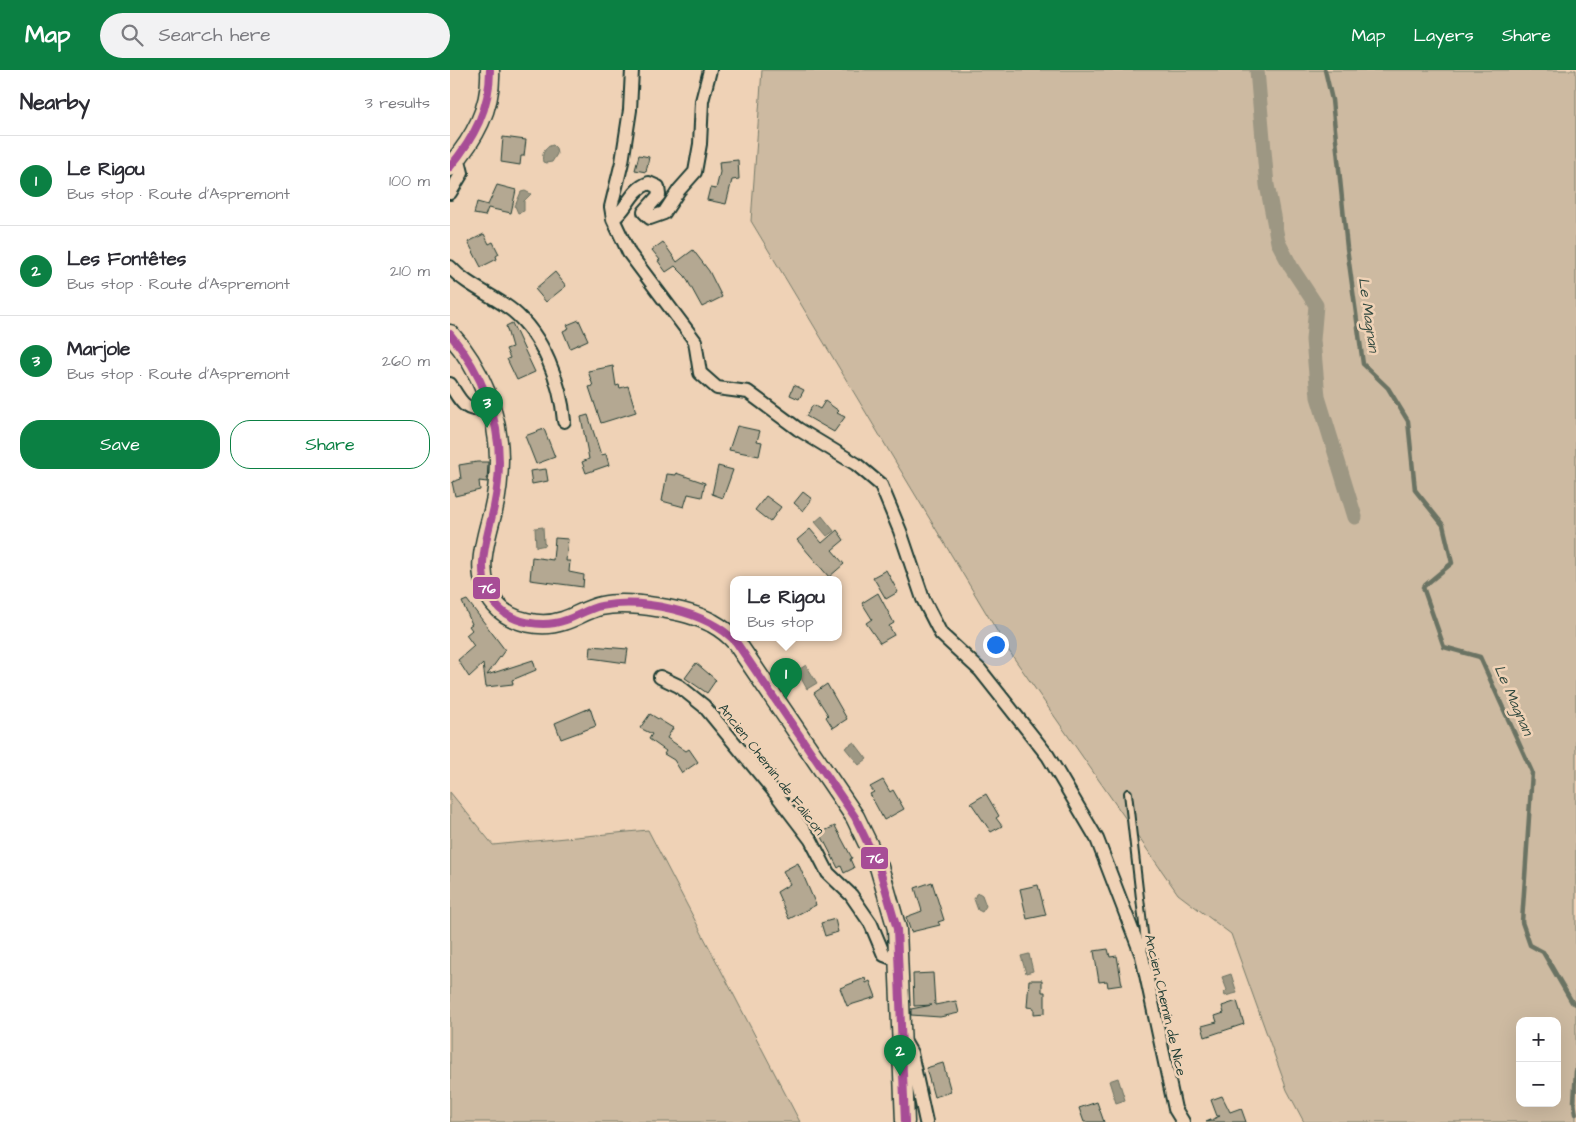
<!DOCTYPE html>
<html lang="en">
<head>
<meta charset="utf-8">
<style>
  :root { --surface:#fff; --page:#f2f2f3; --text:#2b2b33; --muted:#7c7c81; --line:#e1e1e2; --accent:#0b8043 }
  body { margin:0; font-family:"Architects Daughter",sans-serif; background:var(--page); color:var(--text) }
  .controls { position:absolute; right:15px; bottom:15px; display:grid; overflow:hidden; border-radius:10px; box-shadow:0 5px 20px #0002 }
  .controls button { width:45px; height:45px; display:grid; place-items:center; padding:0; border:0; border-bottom:1px solid var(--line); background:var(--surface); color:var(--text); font:25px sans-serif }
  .you { position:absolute; left:545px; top:574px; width:18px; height:18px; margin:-12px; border:4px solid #fff; border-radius:50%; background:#1a73e8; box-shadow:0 0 0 8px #1a73e833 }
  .badge { display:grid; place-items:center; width:32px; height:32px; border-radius:50%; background:var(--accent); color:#fff; font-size:16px; font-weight:700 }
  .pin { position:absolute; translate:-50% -41px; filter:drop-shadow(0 1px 2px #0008) }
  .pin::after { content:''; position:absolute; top:26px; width:18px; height:15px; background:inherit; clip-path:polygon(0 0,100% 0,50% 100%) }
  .popup { position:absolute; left:280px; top:506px; width:112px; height:65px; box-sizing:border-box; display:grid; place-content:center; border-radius:10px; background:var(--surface); filter:drop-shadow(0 1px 4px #0005); font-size:16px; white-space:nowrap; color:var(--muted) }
  .popup b { font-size:19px; color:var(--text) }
  .popup::after { content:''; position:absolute; left:50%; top:100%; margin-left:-10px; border:10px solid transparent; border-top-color:var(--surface) }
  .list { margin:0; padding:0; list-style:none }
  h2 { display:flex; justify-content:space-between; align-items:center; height:65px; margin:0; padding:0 20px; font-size:21px }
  h2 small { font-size:16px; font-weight:400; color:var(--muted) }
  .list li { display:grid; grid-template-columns:32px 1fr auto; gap:15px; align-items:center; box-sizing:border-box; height:90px; padding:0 20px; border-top:1px solid var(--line) }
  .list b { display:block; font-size:19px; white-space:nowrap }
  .list p { margin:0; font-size:16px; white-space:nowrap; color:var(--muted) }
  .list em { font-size:16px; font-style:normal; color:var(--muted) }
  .actions { display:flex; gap:10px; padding:15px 20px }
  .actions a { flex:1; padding:11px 0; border:1px solid var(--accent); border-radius:20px; text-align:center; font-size:18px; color:var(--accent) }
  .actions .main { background:var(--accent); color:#fff }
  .icon { flex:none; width:28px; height:28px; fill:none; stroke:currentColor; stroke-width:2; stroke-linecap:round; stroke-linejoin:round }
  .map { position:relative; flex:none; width:1126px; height:1052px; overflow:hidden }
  header { display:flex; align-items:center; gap:30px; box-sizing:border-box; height:70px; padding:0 25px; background:var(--accent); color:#fff }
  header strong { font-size:24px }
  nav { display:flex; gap:28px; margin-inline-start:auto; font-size:18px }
  .search { width:350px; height:45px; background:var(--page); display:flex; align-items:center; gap:12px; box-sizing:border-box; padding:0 18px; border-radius:28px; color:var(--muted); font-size:19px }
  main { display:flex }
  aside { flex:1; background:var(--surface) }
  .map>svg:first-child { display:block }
  .green { fill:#cdbaa1; stroke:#767c6a; fill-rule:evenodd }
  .water { fill:#9d9783; stroke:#6b7363 }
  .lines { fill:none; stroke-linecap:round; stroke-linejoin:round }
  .stream { stroke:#6b7363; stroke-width:4.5 }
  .canal { stroke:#9d9783; stroke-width:15 }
  .building { fill:#b4a892; stroke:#1f3d34 }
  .lane-casing { stroke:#1f3d34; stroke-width:10 }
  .street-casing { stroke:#1f3d34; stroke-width:16 }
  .secondary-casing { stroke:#1f3d34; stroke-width:21 }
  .lane { stroke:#efd2b6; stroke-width:6 }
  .street { stroke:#efd2b6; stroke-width:12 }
  .secondary { stroke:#efd2b6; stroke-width:18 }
  .bus-1-casing { stroke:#efd2b6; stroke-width:11 }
  .bus-1 { stroke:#a74d96; stroke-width:8 }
  .labels { text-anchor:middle; stroke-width:5; stroke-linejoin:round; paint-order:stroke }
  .street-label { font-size:14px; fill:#1f3d34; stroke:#efd2b6 }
  .water-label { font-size:15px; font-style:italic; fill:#324a40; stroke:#efd2b6 }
  .line-badge { stroke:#efd2b6; stroke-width:2 }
  .badge-label { font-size:14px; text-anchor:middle; font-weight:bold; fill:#fff }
</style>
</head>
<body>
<header>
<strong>Map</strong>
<div class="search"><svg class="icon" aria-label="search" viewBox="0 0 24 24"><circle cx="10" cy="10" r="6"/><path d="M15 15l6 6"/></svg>Search here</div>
<nav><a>Map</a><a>Layers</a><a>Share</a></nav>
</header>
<main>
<aside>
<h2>Nearby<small>3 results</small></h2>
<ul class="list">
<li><span class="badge">1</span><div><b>Le Rigou</b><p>Bus stop · Route d'Aspremont</p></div><em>100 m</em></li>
<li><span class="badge">2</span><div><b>Les Fontêtes</b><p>Bus stop · Route d'Aspremont</p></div><em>210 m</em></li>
<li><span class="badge">3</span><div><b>Marjole</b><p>Bus stop · Route d'Aspremont</p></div><em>260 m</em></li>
</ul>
<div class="actions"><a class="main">Save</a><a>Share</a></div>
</aside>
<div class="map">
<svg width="1126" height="1052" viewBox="0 0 1126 1052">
  <rect width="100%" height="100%" fill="#efd2b6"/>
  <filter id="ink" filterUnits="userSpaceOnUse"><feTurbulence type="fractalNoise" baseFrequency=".02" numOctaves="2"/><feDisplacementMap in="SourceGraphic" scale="10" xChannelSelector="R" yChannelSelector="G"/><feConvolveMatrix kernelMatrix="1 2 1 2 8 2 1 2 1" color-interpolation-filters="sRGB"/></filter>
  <g filter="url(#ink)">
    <path class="green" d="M312 0H1126V1052H854L837 1020 781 864 728 824 559 581 301 151ZM1070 951H1107V1033H1070Z
      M0 722 43 775 198 760 350 1052H0Z"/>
    <path class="water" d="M103 75 106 78 107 84 102 92 96 93 93 92C91 85 95 76 103 75Z
      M75 121 81 124 74 131V141L68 143 65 136 71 122Z
      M372 446 384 461 377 466 365 452Z
      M93 457 94 473 96 475 86 477 85 458Z
      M356 595 367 613 357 619 347 601Z
      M404 672 417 689 409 695 395 678Z
      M529 823 532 825 536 836 532 842 528 840 524 829 526 824Z
      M579 884 583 901 576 903 571 886Z
      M781 904 787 923 775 926 774 923 777 920 772 907Z
      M668 1008 675 1030 666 1033 659 1011Z"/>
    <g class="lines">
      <path class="stream" d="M875 0 882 30 897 178 913 294 938 318 958 351 965 420 993 455 1002 493 973 517 994 577 1030 587 1082 702 1072 852 1080 875 1093 882 1122 932 1126 934
        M1126 1001 1124 1032 1126 1044"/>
      <path class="canal" d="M807 0 817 115 828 172 841 197 866 235 863 270 868 327 905 447"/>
    </g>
    <path class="building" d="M53 67 76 70 74 86H71L70 95 51 92Z
      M189 85 199 87 196 102 185 100Z
      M288 90 289 109 282 110 276 134 257 130 260 118 266 119 270 102 269 92Z
      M47 115 66 120 61 143 38 138 35 146 24 144 27 132 38 135Z
      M34 164 39 174 43 172 49 184 46 186 47 189 31 197 18 172Z
      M213 172 227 192 243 180 259 201 272 227 252 237 235 206 225 196 216 202 208 191 210 190 202 180Z
      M105 202 116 216 96 232 85 219Z
      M129 250 138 270 120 278 113 261 119 258 117 255Z
      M62 253 85 302 67 310 57 289 60 288 56 279 62 277 56 256Z
      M163 296 166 316 169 315 170 318 178 316 186 342 151 353 139 317 143 316 138 301Z
      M344 315 354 320 349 329 340 325Z
      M375 331 389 341 387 343 395 347 384 362 356 346 363 335 370 339Z
      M138 345 151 385 156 384 159 395 136 403 132 392 139 389 131 347Z
      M287 356 310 361 307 371 312 372 309 386 279 380Z
      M94 359 105 387 86 394 75 366Z
      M27 392H38L37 412 29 411 30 420 5 426 2 412 11 409 9 395Z
      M268 396 283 400 273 428 262 424Z
      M96 399 98 411 82 414 80 401Z
      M226 403 255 413 252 427 238 424 234 437 212 431 217 404 226 405Z
      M353 422 362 429 353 441 344 433Z
      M316 426 331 437 320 452 305 440Z
      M360 459 372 473 387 460 394 470 382 480 394 494 379 507 347 470Z
      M105 468 118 469 116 491H120L119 502 134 505 133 517 80 510 82 487 103 490Z
      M436 500 448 522 436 529 423 507Z
      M428 523 444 553 439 556 444 565 430 573 416 553 422 549 412 533Z
      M17 530 55 580 37 605 83 590 86 600 62 610 63 614 36 617 33 594 19 607 8 590 24 576 16 565 22 560 19 556 22 554 12 532Z
      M141 576 178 579 176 593 140 588Z
      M246 593 266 610 257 623 235 608Z
      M377 614 397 649 383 658 376 647 378 645 364 623Z
      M140 638 146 656 111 669 105 653Z
      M200 644 223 658 217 668 236 681 239 679 248 692 232 703 224 690 214 684 216 681 199 669 202 664 190 658Z
      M433 710 440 722 443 720 454 739 434 750 420 724 424 722 420 717Z
      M536 724 549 746 546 748 552 756 541 762 521 733Z
      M385 756 402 788 400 789 404 798 394 803 391 796 388 798 370 763Z
      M348 793 366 835 339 849 327 822 340 814 333 801Z
      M482 812 494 850 488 852 490 855 461 862 456 847 472 841 465 818Z
      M588 815 596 845 577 849 570 819Z
      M385 849 388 862 375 866 371 853Z
      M658 879 660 887 667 886 672 915 658 917 657 911 649 912 644 881Z
      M483 903 485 935 506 931 509 943 490 947 461 945V939L482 935 464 936 463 904Z
      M415 908 416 913 420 911 426 927 397 936 390 918Z
      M579 910H592V922H595V943L584 944V938L577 937Z
      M787 931 794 954 755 967 752 956 767 952 765 946 774 943 772 936Z
      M493 993 501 1022 484 1027 476 998Z
      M772 1026 780 1042 791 1038 796 1052H756L770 1046H767L761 1030Z
      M647 1032 654 1052H634L629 1038Z"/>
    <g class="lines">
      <g class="lane-casing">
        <path id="lane" d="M678 723 695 872 693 882"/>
      </g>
      <g class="street-casing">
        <path id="street" d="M182 0 180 40 172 92 161 137 163 149 179 183 245 271 250 303 267 318 298 322 348 359 406 394 431 415 450 461 473 529 491 564 530 600 598 686 647 769 692 886 725 1039 733 1052
          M0 123 12 103 8 87
          M163 149C178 139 180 120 199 113L208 117 209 125 194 142 200 148 214 143 229 120 245 102 250 74 252 31 260 0
          M0 197C17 216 43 225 63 241 93 266 111 313 114 351
          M0 314C11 332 16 345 40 337
          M210 607 229 616 254 636 323 720 361 770 378 803 401 825 421 854 434 885 450 891
          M454 971 461 983 476 1052"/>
      </g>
      <g class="secondary-casing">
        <path id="secondary" d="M0 97C24 69 42 38 40 0
          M0 264C30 297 49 344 49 389 49 406 47 425 43 441 35 472 22 507 46 535 61 553 92 558 113 551 126 547 137 539 151 536 180 530 237 540 262 553 271 558 279 564 286 572L405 747 429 797 447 859 455 1052"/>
      </g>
      <use href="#lane" class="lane"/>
      <use href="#street" class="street"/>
      <use href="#secondary" class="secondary"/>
      <g class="bus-1-casing">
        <path id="bus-1" d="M0 97C24 68 40 38 40 0
          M0 264C30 301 49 344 49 392 49 407 47 422 44 437 37 470 22 506 46 535 62 554 94 558 116 550 128 546 139 538 151 536 192 528 257 541 286 572L405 747 429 797 447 859 455 1052"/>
      </g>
      <use href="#bus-1" class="bus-1"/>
    </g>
  </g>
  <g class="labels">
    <g class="street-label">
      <text transform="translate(322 699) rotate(52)" y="5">Ancien Chemin de Falicon</text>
      <text transform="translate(716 935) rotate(77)" y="5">Ancien Chemin de Nice</text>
    </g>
    <g class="water-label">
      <text transform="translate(919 245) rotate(82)" y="5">Le Magnan</text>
      <text transform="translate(1064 630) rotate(66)" y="5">Le Magnan</text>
    </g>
  </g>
  <g class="line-badge">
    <rect x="22" y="506" width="29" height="24" rx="5" fill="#a74d96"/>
    <rect x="410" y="776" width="29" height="24" rx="5" fill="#a74d96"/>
  </g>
  <g class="badge-label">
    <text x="37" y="523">76</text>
    <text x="425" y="793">76</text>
  </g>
</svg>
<div class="controls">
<button>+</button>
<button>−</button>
</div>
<div class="you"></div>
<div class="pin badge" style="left:336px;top:629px">1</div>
<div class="popup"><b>Le Rigou</b>Bus stop</div>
<div class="pin badge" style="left:450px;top:1006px">2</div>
<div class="pin badge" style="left:37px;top:358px">3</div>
</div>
</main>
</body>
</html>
